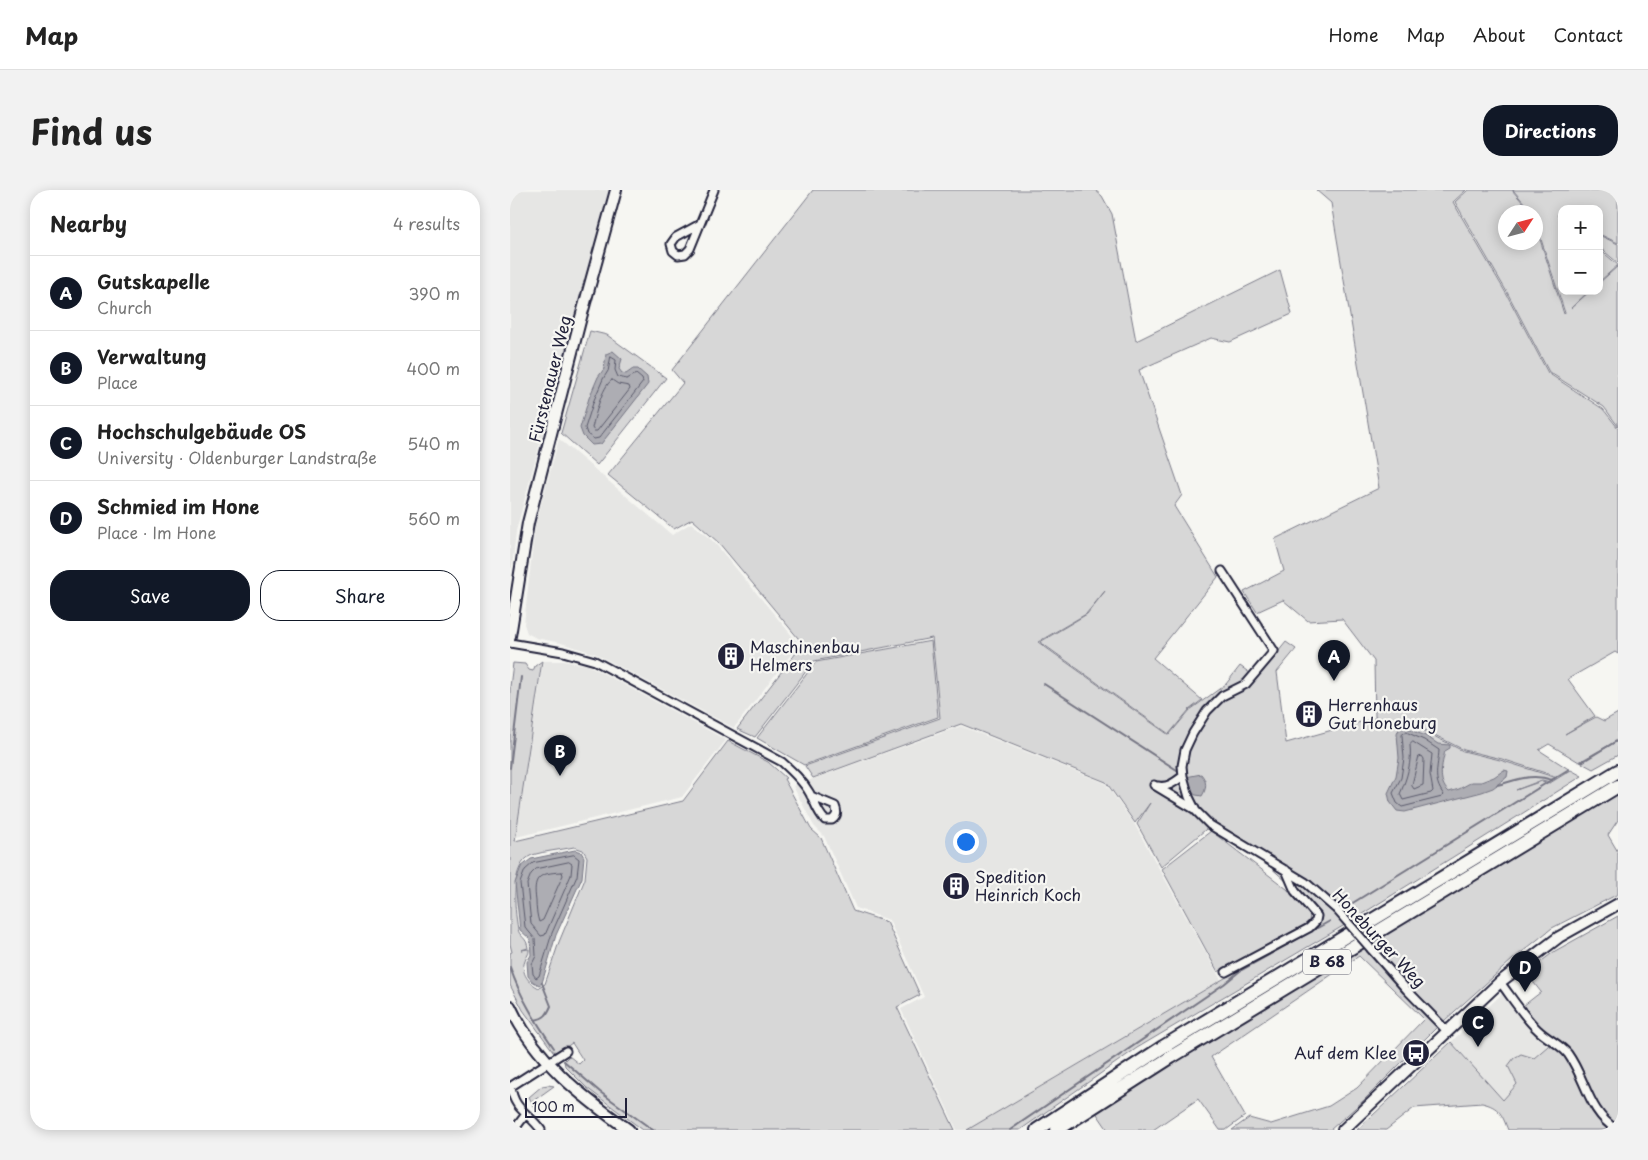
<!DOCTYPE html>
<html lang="en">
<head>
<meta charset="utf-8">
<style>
  :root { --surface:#fff; --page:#f2f2f2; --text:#222; --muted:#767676; --line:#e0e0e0; --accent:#111827 }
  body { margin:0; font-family:"Playpen Sans",sans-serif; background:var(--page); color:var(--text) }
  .controls { position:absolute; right:15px; top:15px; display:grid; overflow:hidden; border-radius:10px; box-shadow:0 2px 12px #0003 }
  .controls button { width:45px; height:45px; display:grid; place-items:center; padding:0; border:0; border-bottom:1px solid var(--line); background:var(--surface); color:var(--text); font:25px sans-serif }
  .compass { position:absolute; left:988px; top:15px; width:45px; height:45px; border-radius:50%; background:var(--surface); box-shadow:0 2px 12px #0003; rotate:54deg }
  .scale { position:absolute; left:15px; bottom:12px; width:102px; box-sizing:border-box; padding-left:5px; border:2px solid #22223b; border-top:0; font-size:14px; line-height:18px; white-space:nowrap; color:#22223b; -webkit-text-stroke:4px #f6f6f2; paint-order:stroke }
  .you { position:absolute; left:455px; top:651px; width:18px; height:18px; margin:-12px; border:4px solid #fff; border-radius:50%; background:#1a73e8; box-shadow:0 0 0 8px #1a73e833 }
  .badge { display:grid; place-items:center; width:32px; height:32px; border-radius:50%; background:var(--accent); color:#fff; font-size:16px; font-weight:700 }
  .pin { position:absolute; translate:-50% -41px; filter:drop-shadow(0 1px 2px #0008) }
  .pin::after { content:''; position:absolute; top:26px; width:18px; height:15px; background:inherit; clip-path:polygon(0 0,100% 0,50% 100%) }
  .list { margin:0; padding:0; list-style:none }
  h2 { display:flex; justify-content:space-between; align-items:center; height:65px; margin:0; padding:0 20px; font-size:21px }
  h2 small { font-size:16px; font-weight:400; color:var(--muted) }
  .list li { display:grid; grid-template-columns:32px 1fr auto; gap:15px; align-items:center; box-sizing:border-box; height:75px; padding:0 20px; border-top:1px solid var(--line) }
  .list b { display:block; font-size:19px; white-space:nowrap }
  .list p { margin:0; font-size:16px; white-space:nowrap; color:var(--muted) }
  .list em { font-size:16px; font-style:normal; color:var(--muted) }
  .actions { display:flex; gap:10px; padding:15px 20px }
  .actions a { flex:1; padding:11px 0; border:1px solid var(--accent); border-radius:20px; text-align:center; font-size:18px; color:var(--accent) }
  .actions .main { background:var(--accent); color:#fff }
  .map { position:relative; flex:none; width:1108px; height:940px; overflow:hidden; border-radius:20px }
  header { display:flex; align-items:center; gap:30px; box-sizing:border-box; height:70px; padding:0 25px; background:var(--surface); border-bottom:1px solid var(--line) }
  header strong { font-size:24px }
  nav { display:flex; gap:28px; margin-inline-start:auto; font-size:18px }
  .intro { display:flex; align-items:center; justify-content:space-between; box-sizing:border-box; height:120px; padding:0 30px }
  h1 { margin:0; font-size:35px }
  .button { padding:12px 22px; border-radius:20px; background:var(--accent); color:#fff; font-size:18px; font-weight:700 }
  main { display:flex; gap:30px; padding:0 30px }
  aside { flex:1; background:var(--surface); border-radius:20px; box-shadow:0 2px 12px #0003 }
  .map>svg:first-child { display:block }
  .built { fill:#e6e6e4 }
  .green { fill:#d7d7d7; stroke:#7c7c89; fill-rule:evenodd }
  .water { fill:#adadb3; stroke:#757583 }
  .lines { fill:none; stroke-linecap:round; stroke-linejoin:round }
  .shore { stroke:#5a5a6b; stroke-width:1 }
  .stream { stroke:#757583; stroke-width:2 }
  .street-casing { stroke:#22223b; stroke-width:11 }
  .secondary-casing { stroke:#22223b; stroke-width:14 }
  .highway-casing { stroke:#22223b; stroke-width:16 }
  .street { stroke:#f6f6f2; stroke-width:7 }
  .secondary { stroke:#f6f6f2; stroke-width:10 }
  .highway { stroke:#f6f6f2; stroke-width:12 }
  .street-bridge-casing { stroke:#22223b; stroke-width:11; stroke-linecap:butt }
  .street-bridge { stroke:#f6f6f2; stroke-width:7 }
  .labels { text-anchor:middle; stroke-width:4.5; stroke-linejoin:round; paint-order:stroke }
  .shield { fill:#f6f6f2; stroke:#626272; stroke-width:1 }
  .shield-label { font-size:15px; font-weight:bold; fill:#22223b }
  .street-label { font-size:16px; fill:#22223b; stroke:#f6f6f2 }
  .poi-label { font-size:16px; fill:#22223b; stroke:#f6f6f2; text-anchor:start }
</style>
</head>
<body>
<header>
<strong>Map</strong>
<nav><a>Home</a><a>Map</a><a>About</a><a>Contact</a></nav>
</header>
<div class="intro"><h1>Find us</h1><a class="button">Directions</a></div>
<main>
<aside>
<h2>Nearby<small>4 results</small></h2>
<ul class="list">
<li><span class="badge">A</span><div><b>Gutskapelle</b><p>Church</p></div><em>390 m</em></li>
<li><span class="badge">B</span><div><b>Verwaltung</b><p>Place</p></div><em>400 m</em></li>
<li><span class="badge">C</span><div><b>Hochschulgebäude OS</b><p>University · Oldenburger Landstraße</p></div><em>540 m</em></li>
<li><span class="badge">D</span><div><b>Schmied im Hone</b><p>Place · Im Hone</p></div><em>560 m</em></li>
</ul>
<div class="actions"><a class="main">Save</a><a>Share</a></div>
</aside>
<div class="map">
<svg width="1108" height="940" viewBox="0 0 1108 940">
  <rect width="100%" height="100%" fill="#f6f6f2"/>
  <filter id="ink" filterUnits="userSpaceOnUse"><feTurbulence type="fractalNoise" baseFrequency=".02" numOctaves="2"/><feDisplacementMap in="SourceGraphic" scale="10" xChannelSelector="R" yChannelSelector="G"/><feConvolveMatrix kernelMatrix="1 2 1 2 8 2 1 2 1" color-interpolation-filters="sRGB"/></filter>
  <g filter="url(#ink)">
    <path class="built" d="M0 0H99L6 341 2 377 0 379Z
      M49 249 162 345 181 333 204 352 289 454 224 538 86 464 51 453 26 448 17 443 14 434 25 336Z
      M33 471H54L78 475 216 550 172 607 6 647Z
      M451 536 595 593 625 635 711 790 457 940H447L391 819 414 807 379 730 346 718 314 646 304 636 283 596Z
      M993 803 1028 848 1038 856 1024 868 1011 864 998 876 1007 894 993 910 941 852Z"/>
    <path class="green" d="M303 0H585L592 6 602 24 626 151 770 80 782 124 720 152 701 148 629 180 672 305 664 316 708 387 643 468 692 510 679 520 659 544 530 452 577 424 595 401 576 424 528 452 659 545 680 520 716 494 730 476 747 488 776 452 786 459 767 482 776 553 865 528 908 538 953 561 990 570 1047 588 1040 592 1032 590 1006 600 1032 591 1040 593 1061 580 1072 586 833 736 627 858 510 940H457L720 785 723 778 799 738 811 728 808 720 737 656 701 635 651 677 627 634 640 613 625 633 596 592 451 534 303 588 295 576 430 528 422 448 304 471 245 547 227 539 293 454 209 353 182 329 164 339 98 285 173 193 162 180Z
      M806 0H956L943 12 997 105 1038 183 1093 219 1108 238V464L1105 462 1058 489 1085 526 1055 544 1086 527 1094 531 1108 523V550L1069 572 1039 554 1029 560 1060 580 1048 587 992 569 954 560 909 537 865 527 864 471 832 429 798 431 773 410 747 422 734 402 774 381 765 349 869 298 821 13Z
      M958 0H1002L1020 21 996 22V52H1026V37L1054 124 1055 123 1026 34V22H1022L1003 0H1108V53L1089 44V19H1052V26L1047 25 1052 29V101H1079L1061 118 1080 101H1089V93L1108 76V236L1094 217 1039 182 998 104 945 12Z
      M1089 45 1108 54V73L1089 57Z
      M1089 59 1108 75 1089 92Z
      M80 141 97 145 156 188 87 275 51 243Z
      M421 451 428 527 294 575 247 548 306 472Z
      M32 471 5 651 173 611 218 551 258 572 276 588 274 589 301 639 311 648 343 721 377 732 410 805 387 817 445 940H133L77 898 55 876 54 871 59 866 69 874 73 870 62 853 49 862 43 861 13 820 0 795V763L2 762 0 754V497L3 473 15 474 19 480 23 481 25 476ZM64 657 73 660 77 667 75 689 49 752 35 794 29 798C19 793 10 783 15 771 17 765 19 765 19 759L11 760 18 758C17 747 9 747 8 739 4 717 0 674 22 665 35 661 51 660 64 657Z
      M1108 551V565L1083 579 1070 572Z
      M1108 603V630L1098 645 1108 662V704L1042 738 1002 770 925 839 853 911 820 940H722L739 928 761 934 819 916 847 898 914 829 849 766 701 867 735 926 716 940H710L688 909 643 940H598L585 921Z
      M701 641 777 699 800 724 799 732 708 782 652 679Z
      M1108 726V940H998C992 925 990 917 972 913L904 918 876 940H847L941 852 993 910 1007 894 998 876 1004 868 1011 864 1024 868 1038 856 1043 847 1030 837 1013 816 1031 802 1016 783 1045 761Z
      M38 895 44 896 23 911 27 922 19 907 32 896Z"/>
    <path class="water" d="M103 161 112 169 109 179 112 183 116 184 123 179H128L137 187 138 194 91 254 82 255 73 246 70 238 79 208 88 187 94 179 96 164Z
      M892 537 916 546 928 554 940 555V558L935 561C932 575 927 591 939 602L949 599 962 592H971L984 587 994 580 998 581 997 587 983 598 972 602 895 622 887 621 880 612 878 603 886 586 889 568 887 544 889 539Z
      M691 584C697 591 697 598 692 606L686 605 682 603 676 587Z
      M65 660 71 662 74 667 72 688 46 745 32 793 29 795 22 791 18 786 17 772 21 765 20 749 10 740 5 693 11 677 21 669Z"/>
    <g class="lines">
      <path class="shore" d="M101 167 106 170 105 180 108 187 117 189 126 184 132 189 133 192 89 248 84 249 77 244 75 238 84 210 93 189 98 181Z
        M102 190 108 194 119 196 120 199 87 241H84L82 238C85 226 92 196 102 190Z
        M896 542 914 550 929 560C928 578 922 589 934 605L932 607 892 617 887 613 883 603 891 588 894 568 892 545Z
        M903 552 922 564 920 584 923 601 921 603 893 610 890 604C897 588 902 572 900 555Z
        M909 567 912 566 914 569 913 595 904 599 902 596Z
        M64 665 69 669 67 686 42 743 29 786 26 788 23 784 22 774 26 766 25 749 15 737 10 693 15 680 23 673Z
        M59 672 62 674 61 685 35 745 31 746 21 734 17 694 21 684 26 679Z
        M52 682 53 685 33 730 29 732C27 726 26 718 26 711 23 688 27 683 52 682Z"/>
      <path class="stream" d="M534 494 670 582
        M1072 572 1108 550
        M0 578 11 487
        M987 595C1007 590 1022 583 1042 590
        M841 714 1059 579
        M0 777C10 807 26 832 44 858
        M25 830C35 828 37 825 41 816L32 793
        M54 871 90 902 143 940
        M500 940 714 794 730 781 820 731"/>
      <g class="street-casing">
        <path id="street" d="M190 34 166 47 161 54 163 61 168 65 175 64 180 59 204 0
          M712 381 764 461 736 494 712 506 697 521 683 543 675 560 672 576 673 586 679 607 686 621 700 635 795 692 826 719
          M0 453 53 462 85 471 272 572C282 581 292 590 299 602 305 612 307 622 315 630H322C327 626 328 623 325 616L301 606
          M644 595 684 619
          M648 596C658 598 665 592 673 586
          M861 759 897 800 937 841
          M716 782 799 738 806 731 807 726 785 701 776 680
          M990 792C1002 808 1014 827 1028 840 1037 849 1050 854 1058 864 1076 889 1078 922 1107 940
          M0 897 56 861
          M1 897C4 920 18 922 31 940
          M4 940 16 924"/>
      </g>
      <g class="secondary-casing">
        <path id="secondary" d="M0 446 18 333 70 131 106 0
          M0 816C25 870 72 907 119 940
          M833 940 990 792 1049 747 1108 714"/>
      </g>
      <g class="highway-casing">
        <path id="highway" d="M527 940 653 857 1108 581
          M547 940 661 867 1108 596"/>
      </g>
      <use href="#street" class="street"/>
      <use href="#secondary" class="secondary"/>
      <use href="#highway" class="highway"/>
      <g class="street-bridge-casing">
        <path id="street-bridge" d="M826 719 861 759"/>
      </g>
      <use href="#street-bridge" class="street-bridge"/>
    </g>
  </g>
  <defs>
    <g id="building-disc" transform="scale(1.4375)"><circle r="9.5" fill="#22223b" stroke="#f6f6f2"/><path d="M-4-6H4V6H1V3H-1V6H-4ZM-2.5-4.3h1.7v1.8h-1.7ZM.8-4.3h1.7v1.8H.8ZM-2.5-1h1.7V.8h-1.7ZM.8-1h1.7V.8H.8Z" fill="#fff"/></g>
    <g id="bus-disc" transform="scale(1.4375)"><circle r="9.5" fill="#22223b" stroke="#f6f6f2"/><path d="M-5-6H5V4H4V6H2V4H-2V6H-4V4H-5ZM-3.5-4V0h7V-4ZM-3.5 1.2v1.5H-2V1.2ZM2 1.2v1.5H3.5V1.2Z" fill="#fff"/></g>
  </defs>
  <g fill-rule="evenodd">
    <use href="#building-disc" x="221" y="466"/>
    <use href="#building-disc" x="799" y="524"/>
    <use href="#building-disc" x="446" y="696"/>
    <use href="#bus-disc" x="906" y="863"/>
  </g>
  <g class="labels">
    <rect class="shield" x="793" y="759.5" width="48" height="25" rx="4"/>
    <g class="shield-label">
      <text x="817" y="777">B 68</text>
    </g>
    <g class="street-label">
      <text transform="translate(40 189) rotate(-76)" y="6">Fürstenauer Weg</text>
      <text transform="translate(869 748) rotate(47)" y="6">Honeburger Weg</text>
    </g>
    <g class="poi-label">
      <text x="240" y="463">Maschinenbau<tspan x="240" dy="18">Helmers</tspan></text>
      <text x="818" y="521">Herrenhaus<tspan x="818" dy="18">Gut Honeburg</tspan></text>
      <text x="465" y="693">Spedition<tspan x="465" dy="18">Heinrich Koch</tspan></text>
      <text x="887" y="869" text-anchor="end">Auf dem Klee</text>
    </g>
  </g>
</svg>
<div class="controls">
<button>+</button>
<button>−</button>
</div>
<svg class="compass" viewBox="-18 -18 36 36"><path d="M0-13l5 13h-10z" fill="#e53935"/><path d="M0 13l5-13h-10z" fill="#767676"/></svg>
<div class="scale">100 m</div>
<div class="you"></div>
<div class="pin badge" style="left:824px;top:491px">A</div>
<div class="pin badge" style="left:50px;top:586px">B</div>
<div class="pin badge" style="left:968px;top:857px">C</div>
<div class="pin badge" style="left:1015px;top:802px">D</div>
</div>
</main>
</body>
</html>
